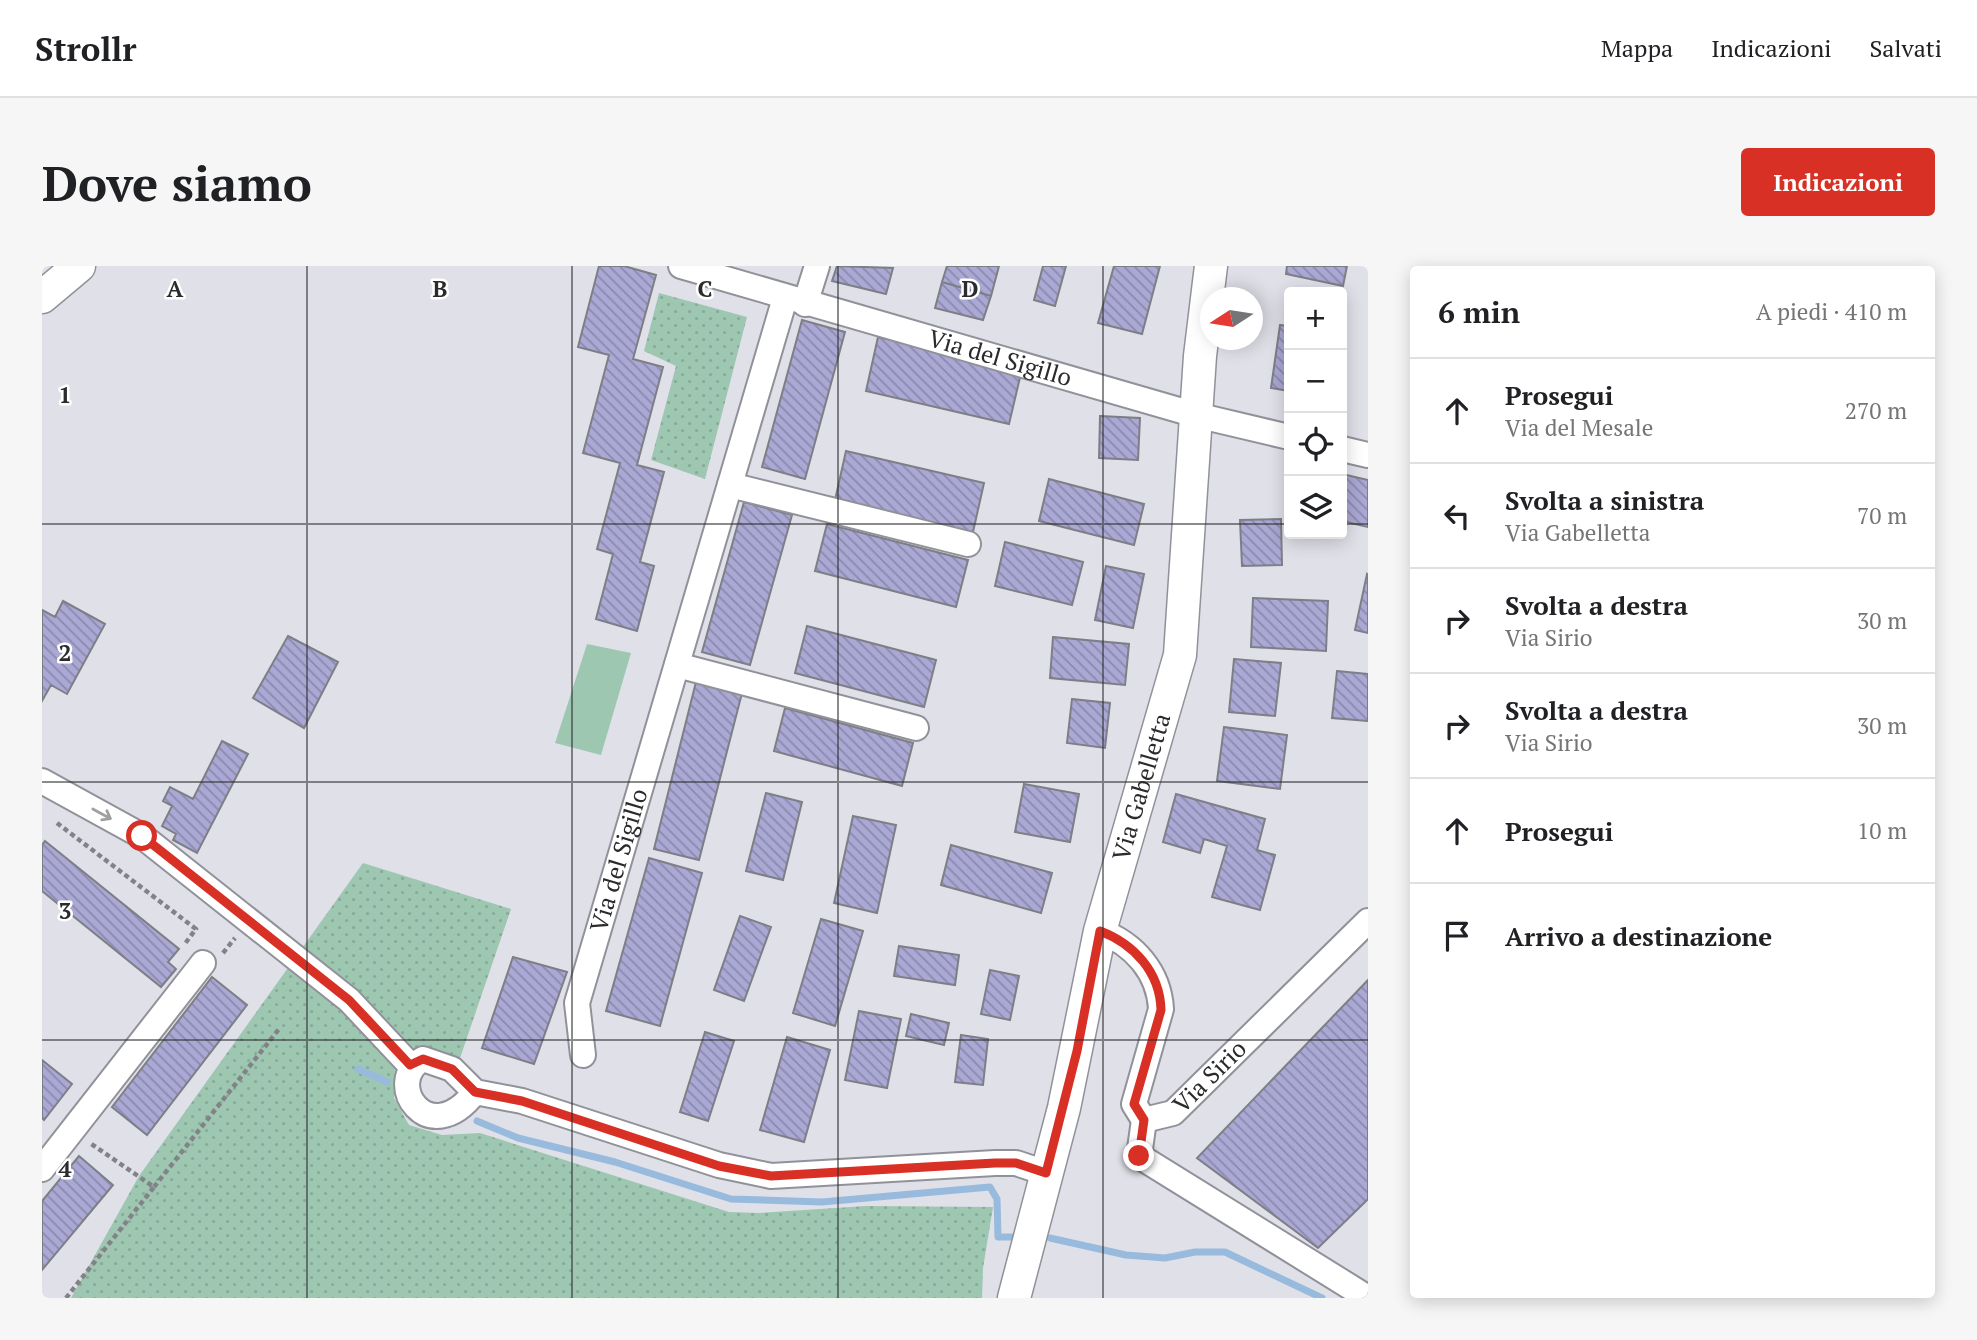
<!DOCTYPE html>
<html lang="it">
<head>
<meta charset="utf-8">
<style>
  :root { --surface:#fff; --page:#f6f6f6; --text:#202124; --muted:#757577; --line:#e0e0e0; --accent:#d93025 }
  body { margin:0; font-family:"PT Serif",serif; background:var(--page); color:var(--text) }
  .controls { position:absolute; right:21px; top:21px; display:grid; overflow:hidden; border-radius:7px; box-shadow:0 4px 18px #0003 }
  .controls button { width:63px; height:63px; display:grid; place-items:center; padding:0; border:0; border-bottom:2px solid var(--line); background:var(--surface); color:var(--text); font:35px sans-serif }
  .compass { position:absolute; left:1158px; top:21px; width:63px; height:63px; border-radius:50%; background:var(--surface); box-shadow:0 4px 18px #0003; rotate:258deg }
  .stop { position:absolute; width:21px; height:21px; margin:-16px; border:5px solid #d93025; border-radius:50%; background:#fff }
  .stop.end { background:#d93025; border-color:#fff; box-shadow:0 2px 7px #0008 }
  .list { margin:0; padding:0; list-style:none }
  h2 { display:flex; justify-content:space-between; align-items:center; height:91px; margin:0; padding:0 28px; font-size:30px }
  h2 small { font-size:23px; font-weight:400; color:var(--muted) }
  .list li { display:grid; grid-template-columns:46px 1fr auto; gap:21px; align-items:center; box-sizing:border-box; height:105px; padding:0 28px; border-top:2px solid var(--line) }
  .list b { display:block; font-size:26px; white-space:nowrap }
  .list p { margin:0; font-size:23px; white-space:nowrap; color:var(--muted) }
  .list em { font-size:23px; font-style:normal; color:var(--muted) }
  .icon { flex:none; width:38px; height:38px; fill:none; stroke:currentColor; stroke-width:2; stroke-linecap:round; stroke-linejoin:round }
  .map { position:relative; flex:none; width:1326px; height:1032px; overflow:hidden; border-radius:7px }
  header { display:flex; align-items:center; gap:42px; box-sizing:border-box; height:98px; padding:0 35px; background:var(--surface); border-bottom:2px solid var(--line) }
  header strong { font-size:33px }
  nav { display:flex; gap:38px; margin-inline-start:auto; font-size:24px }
  .intro { display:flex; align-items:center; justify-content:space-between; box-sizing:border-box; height:168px; padding:0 42px }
  h1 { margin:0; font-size:49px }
  .button { padding:18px 32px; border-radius:7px; background:var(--accent); color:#fff; font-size:24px; font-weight:700 }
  main { display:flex; gap:42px; padding:0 42px }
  aside { flex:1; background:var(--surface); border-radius:7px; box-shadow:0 4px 18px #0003 }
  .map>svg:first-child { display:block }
  .grass { fill:url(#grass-dots) }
  .park { fill:#9ec7b1 }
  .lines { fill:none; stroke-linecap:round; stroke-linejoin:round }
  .stream { stroke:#97badd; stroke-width:7 }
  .building { fill:url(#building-back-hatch); stroke:#7e7e86; stroke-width:2 }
  .minor-casing { stroke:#91919a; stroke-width:28 }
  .tertiary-casing { stroke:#91919a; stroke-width:35 }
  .path { stroke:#828288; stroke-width:4.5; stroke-dasharray:5 3.5; stroke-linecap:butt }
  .minor { stroke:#fff; stroke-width:24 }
  .tertiary { stroke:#fff; stroke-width:32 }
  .oneway { stroke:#a0a0a1 }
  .route { stroke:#d93025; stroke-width:9 }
  .grid { fill:none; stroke:#2b2b2e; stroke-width:2; stroke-opacity:0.55 }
  .labels { text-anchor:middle; stroke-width:5; stroke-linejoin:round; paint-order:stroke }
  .street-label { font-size:24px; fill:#2b2b2e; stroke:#fff }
  .grid-label { font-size:23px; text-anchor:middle; font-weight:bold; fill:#2b2b2e; stroke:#fff; stroke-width:5; stroke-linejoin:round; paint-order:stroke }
</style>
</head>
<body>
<header>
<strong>Strollr</strong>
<nav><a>Mappa</a><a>Indicazioni</a><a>Salvati</a></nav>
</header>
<div class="intro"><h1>Dove siamo</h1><a class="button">Indicazioni</a></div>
<main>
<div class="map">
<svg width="1326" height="1032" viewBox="0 0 1326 1032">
  <defs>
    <pattern id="grass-dots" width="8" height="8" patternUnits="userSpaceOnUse" patternTransform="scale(1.75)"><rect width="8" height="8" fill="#9ec7b1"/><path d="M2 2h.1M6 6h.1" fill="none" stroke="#88ab99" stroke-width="1.8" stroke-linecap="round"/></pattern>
    <pattern id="building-back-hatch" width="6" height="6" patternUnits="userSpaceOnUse" patternTransform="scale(1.75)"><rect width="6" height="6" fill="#aaa8d4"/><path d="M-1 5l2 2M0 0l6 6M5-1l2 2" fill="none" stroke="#8b89ac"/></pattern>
  </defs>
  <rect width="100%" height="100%" fill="#e0e0e9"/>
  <path class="grass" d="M617 27 705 51 663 213 609 194 634 100 602 85Z
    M321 597 469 643 417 795 374 782 353 799 352 832 367 859 400 869 438 867 687 946 717 947 824 940 951 941 941 1002 940 1032H29L97 910Z"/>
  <path class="park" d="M545 378 589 387 559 489 513 477Z"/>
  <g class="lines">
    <path class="stream" d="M316 803 345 816
      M435 855 476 872 573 896 689 933 780 936 948 921 955 933 956 971H973
      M1008 972 1084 989 1123 992 1153 986H1183L1280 1032"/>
  </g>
  <path class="building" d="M557 0H582L614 9 591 93 621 101 595 199 622 206 598 296 612 300 595 365 554 353 571 288 555 283 578 197 541 187 567 89 536 81Z
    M795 0 851 2 844 28 790 15Z
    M905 0H957L949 30 900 16Z
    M1001 0H1024L1013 40 992 34Z
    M1072 0H1118L1100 68 1056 57Z
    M1245 0H1305L1301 20 1244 8Z
    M900 16 949 30 941 54 893 42Z
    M760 54 803 66 763 213 720 201Z
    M1238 59 1247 60V125L1229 122Z
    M836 71 980 103 967 158 824 125Z
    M1058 150 1098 152 1096 194 1057 192Z
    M804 185 942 217 931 266 793 234Z
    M1300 208 1326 214V261L1300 255Z
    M1007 213 1102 238 1092 279 997 255Z
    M702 236 750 249 708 399 660 386Z
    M1239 253 1240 299 1200 300 1198 254Z
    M785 258 926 294 914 341 773 305Z
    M963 276 1041 296 1030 339 953 320Z
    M1064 300 1102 308 1091 362 1053 354Z
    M1325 308 1326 309V367L1313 364Z
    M1211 332 1286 335 1284 385 1209 381Z
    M21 335 63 358 25 428 9 419 0 435V344L13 351Z
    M765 360 894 394 882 441 753 407Z
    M246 370 296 396 262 462 211 432Z
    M1011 371 1087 378 1083 419 1008 412Z
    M1192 393 1239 397 1233 450 1187 446Z
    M1295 405 1326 408V455L1290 452Z
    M654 416 700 427 657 594 612 583Z
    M1030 433 1068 437 1063 482 1025 477Z
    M743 442 871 477 860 520 732 485Z
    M1182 461 1245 469 1238 523 1175 515Z
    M180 475 206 488 155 587 131 574 134 568 120 560 130 540 121 535 128 521 151 533Z
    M982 518 1037 528 1028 576 973 566Z
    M724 527 760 536 741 614 704 605Z
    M1134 528 1223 553 1215 584 1233 589 1218 644 1170 631 1185 580 1162 573 1158 587 1121 576Z
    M811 550 854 559 835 647 792 637Z
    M3 575 137 683 126 696 134 703 119 721 0 625V579Z
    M909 579 1010 607 999 647 899 619Z
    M607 592 660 607 618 760 564 745Z
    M698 650 729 661 702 735 672 724Z
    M779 653 821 665 793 760 751 747Z
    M857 680 917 689 913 719 852 710Z
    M471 691 525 706 492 798 440 782Z
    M948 704 977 710 968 754 939 748Z
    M170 711 205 739 105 869 70 841Z
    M1326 714V933L1276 982 1155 892Z
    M817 745 859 753 845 822 803 814Z
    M869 748 907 757 902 779 864 770Z
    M663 766 692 775 666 855 638 846Z
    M919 769 946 773 941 819 913 816Z
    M745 771 788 784 762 876 718 864Z
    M0 794 30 818 2 854 0 852Z
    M37 890 71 919 0 1004V935Z"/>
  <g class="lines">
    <g class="minor-casing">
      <g id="minor">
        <path id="s1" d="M639 0 1154 149 1247 171"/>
        <path d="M763 38 775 0"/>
        <path d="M1300 183 1326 189"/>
        <path d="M688 219 926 278"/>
        <path d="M635 399 874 462"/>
        <path d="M0 515 100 570 307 734 368 799"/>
        <path id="s2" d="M1058 665C1092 678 1117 706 1119 743L1092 838 1102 854 1131 847 1326 655"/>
        <path id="s3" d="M541 789 535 737 743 32"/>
        <path d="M433 826C386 887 340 815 381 793L410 803 433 826 480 835 677 899 729 910 953 897H974L1004 907"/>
        <path d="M1102 854 1097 890 1326 1032"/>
        <path d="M0 903 161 697"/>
      </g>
    </g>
    <g class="tertiary-casing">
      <g id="tertiary">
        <path d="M0 31 37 0"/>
        <path id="s4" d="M972 1032 1022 842 1058 665 1138 389 1158 90 1169 0"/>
      </g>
    </g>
    <path class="path" d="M15 557 154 663 142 679
      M181 687 193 672
      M112 921 237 763
      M24 1032 112 921 48 877"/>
    <use href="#minor" class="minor"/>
    <use href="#tertiary" class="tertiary"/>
  </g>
  <defs><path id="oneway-shaft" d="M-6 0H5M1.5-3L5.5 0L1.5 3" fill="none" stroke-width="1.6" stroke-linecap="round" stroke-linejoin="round" transform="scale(1.75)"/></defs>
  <use class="oneway" href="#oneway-shaft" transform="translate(60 548) rotate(29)"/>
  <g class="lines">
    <path class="route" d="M100 570 307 734 368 799 381 793 410 803 433 826 480 835 677 900 729 910 953 897H974L1004 907 1035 785 1058 665C1092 678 1118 706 1119 744L1092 838 1102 854 1097 890"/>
  </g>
  <path class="grid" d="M265 0V1032M530 0V1032M796 0V1032M1061 0V1032M0 258H1247M1300 258H1326M0 516H1326M0 774H1326"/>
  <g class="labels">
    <g class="street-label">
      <text dy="8" stroke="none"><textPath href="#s1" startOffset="332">Via del Sigillo</textPath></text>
      <text dy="8" stroke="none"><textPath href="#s4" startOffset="527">Via Gabelletta</textPath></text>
      <text dy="8" stroke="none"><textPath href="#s3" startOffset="201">Via del Sigillo</textPath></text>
      <text dy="8" stroke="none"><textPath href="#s2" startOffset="304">Via Sirio</textPath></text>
    </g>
  </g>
  <g class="grid-label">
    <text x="133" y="31">A</text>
    <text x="398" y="31">B</text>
    <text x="663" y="31">C</text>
    <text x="928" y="31">D</text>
    <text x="23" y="137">1</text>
    <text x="23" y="395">2</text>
    <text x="23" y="653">3</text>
    <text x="23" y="911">4</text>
  </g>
</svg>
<div class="controls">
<button>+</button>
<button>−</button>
<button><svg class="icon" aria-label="locate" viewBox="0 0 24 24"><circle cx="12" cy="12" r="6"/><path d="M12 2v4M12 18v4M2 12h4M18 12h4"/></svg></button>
<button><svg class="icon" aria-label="layers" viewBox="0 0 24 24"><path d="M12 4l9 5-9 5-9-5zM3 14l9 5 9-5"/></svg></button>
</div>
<svg class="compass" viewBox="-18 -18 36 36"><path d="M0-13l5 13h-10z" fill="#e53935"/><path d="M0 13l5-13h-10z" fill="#757577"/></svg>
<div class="stop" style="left:100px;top:570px"></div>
<div class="stop end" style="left:1097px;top:890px"></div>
</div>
<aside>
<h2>6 min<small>A piedi · 410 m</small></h2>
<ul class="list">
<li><svg class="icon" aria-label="ahead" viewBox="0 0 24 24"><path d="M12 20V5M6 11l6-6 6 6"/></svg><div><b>Prosegui</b><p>Via del Mesale</p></div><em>270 m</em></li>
<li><svg class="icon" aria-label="left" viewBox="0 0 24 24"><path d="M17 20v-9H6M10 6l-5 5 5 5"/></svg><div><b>Svolta a sinistra</b><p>Via Gabelletta</p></div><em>70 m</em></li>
<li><svg class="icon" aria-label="right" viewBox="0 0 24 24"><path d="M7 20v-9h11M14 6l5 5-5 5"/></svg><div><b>Svolta a destra</b><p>Via Sirio</p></div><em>30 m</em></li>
<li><svg class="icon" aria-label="right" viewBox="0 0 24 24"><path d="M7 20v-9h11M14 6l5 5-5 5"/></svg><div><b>Svolta a destra</b><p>Via Sirio</p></div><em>30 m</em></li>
<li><svg class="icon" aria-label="ahead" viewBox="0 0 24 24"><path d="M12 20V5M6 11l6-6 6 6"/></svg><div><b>Prosegui</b></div><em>10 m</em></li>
<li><svg class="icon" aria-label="arrive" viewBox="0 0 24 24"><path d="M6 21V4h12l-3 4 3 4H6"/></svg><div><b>Arrivo a destinazione</b></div></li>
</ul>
</aside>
</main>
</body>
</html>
